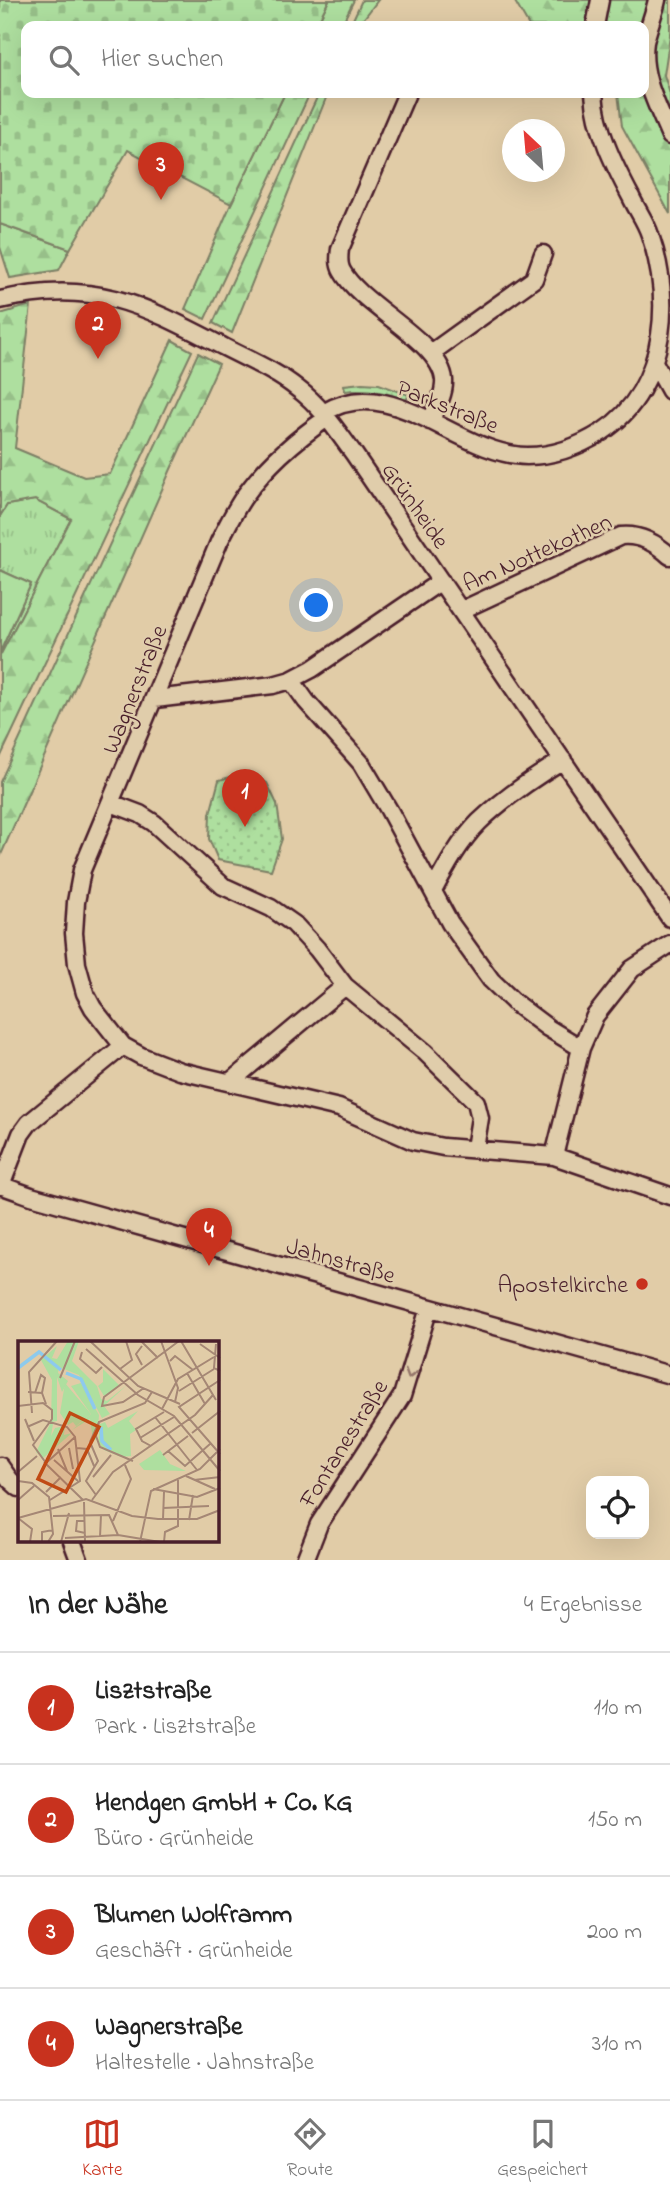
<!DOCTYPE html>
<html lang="de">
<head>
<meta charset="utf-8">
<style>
  :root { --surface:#fff; --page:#f6f6f6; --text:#222; --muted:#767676; --line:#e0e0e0; --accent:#c8321e }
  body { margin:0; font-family:"Indie Flower",sans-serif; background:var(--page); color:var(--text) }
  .controls { position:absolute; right:21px; bottom:21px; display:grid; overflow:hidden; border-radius:14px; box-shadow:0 7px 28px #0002 }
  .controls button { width:63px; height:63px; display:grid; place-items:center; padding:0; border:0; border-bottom:2px solid var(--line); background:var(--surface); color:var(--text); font:35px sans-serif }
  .compass { position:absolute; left:502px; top:119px; width:63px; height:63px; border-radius:50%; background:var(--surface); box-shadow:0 7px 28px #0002; rotate:334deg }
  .you { position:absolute; left:317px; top:606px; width:24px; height:24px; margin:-18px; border:5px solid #fff; border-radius:50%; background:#1a73e8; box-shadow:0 0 0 10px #1a73e833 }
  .badge { display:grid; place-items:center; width:46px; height:46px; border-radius:50%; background:var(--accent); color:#fff; font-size:23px; font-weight:700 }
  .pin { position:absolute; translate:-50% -58px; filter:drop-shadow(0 2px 4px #0008) }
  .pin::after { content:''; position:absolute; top:37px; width:24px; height:21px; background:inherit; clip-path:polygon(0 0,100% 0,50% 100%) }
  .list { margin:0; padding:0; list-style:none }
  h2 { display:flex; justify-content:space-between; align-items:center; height:91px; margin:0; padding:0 28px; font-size:30px }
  h2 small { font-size:23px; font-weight:400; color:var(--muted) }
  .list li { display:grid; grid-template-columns:46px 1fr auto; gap:21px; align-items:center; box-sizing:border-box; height:112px; padding:0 28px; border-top:2px solid var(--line) }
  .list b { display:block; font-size:26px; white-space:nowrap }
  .list p { margin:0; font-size:23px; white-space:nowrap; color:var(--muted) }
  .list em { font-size:23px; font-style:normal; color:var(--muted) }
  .icon { flex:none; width:38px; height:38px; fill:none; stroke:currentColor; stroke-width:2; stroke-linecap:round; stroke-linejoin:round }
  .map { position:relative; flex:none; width:670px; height:1560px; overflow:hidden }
  .search { position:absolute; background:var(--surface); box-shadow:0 7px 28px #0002; left:21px; right:21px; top:21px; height:77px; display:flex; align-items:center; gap:18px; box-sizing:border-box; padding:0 24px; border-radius:14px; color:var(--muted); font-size:26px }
  .sheet { height:539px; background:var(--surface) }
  nav { display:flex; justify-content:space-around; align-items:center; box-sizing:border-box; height:98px; border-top:2px solid var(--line); background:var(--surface); font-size:19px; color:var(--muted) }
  nav a { display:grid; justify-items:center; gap:4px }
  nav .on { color:var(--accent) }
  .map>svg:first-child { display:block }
  .grass { fill:url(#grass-tufts); stroke:#7c7f65; stroke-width:2 }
  .forest { fill:url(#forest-firs); stroke:#7c7f65; stroke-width:2 }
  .cemetery { fill:url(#cemetery-stones); stroke:#7c7f65; stroke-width:2 }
  .park { fill:url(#park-dots); stroke:#7c7f65; stroke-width:2 }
  .pitch { fill:#aedf9f; stroke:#7c7f65; stroke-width:2 }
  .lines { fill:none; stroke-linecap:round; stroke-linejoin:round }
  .minor-casing { stroke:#4a1f2b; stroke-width:21 }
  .minor { stroke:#e0cdab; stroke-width:16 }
  .oneway { stroke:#95766b }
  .poi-dot { fill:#c8321e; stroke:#e0cdab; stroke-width:2.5 }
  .labels { text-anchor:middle; stroke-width:5; stroke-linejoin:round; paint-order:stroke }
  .street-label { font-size:24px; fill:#4a1f2b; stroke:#e0cdab }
  .poi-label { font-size:24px; fill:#4a1f2b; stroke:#e0cdab; text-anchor:end }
  .inset-river { fill:none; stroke:#8dcaed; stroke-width:3.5 }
  .inset-road { fill:none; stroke:#a58775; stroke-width:2 }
  .view { fill:#c04a14; fill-opacity:0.15; stroke:#c04a14; stroke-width:3.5 }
  .inset-edge { fill:none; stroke:#4a1f2b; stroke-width:3.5 }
</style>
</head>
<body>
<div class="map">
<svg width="670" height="1560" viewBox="0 0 670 1560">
  <defs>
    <pattern id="grass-tufts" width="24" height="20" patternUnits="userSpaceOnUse" patternTransform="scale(1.75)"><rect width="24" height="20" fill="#aedf9f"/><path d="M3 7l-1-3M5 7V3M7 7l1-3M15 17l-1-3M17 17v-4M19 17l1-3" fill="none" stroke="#97bf89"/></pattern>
    <pattern id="forest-firs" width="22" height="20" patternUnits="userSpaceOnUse" patternTransform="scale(1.75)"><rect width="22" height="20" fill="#aedf9f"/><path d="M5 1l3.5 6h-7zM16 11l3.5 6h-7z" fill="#97bf89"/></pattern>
    <pattern id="cemetery-stones" width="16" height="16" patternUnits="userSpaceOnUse" patternTransform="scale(1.75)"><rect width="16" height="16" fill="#aedf9f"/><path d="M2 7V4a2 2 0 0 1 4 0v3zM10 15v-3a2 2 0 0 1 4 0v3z" fill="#97bf89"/></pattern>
    <pattern id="park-dots" width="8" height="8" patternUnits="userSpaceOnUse" patternTransform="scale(1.75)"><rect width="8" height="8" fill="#aedf9f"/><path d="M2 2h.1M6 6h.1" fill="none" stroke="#97bf89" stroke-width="1.8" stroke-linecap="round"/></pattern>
  </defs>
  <rect width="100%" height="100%" fill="#e1cca7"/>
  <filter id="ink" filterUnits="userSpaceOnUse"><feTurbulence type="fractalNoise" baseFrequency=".0143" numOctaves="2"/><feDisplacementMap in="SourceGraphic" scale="14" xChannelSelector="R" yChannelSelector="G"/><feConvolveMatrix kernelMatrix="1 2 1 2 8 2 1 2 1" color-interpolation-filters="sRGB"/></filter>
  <g filter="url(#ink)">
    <path class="grass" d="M362 383 379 384 409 395 406 400C385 392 367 388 345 391L344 385Z
      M35 500 71 519 0 656V652L31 584 0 570V516L7 505Z"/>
    <path class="forest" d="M329 0H354L341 26H316Z
      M362 0H378L358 26H350Z
      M514 0H670V35L664 75 670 94V214L622 126 618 93H644V26H529Z
      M285 93H310L205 319 185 309 231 204Z
      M319 93H328L232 333 213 323Z
      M0 224 70 249 59 270 10 278 0 247Z
      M31 305 15 448 84 477 110 474 172 340 192 351 0 758V656L71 519 35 500 7 505 0 516V314Z
      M198 353 219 364 171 469 0 857V782Z"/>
    <path class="cemetery" d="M0 0H329L316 26H26V93H285L231 204 128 150 70 249 0 224Z"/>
    <path class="park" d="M249 772 267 783 277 804 282 839 271 870 218 860 209 839 210 814 219 780Z"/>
    <path class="pitch" d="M0 570 31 584 0 652Z"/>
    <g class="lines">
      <g class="minor-casing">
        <path id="minor" d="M657 0C654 14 648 28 645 42 640 75 658 107 670 136
          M595 26 600 0
          M407 93 340 249C339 257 338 264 342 271 361 306 441 342 444 380 445 394 436 409 430 421
          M0 300C94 278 143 305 224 347 249 360 276 371 298 389 321 406 337 431 354 454L670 918
          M431 353 534 279 543 254
          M654 362 670 391
          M323 413C392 370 457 455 527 456 554 456 580 446 602 432 636 410 654 374 660 335 665 302 661 267 650 235 646 222 637 210 631 197 614 165 596 129 594 93
          M327 418C298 438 267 465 246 494 235 509 227 526 219 542L82 870 76 902 74 933 77 964 85 993 93 1008 123 1046 141 1056 180 1071 339 1108 413 1141 443 1147 554 1156 670 1196
          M462 610 621 536C640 534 656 543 670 556
          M291 680 306 701 361 763 389 810 450 923 491 980 516 1004 548 1028 581 1048
          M155 699 273 685 291 680 312 669 441 581
          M111 803 140 814 154 823 223 886 271 908 294 924 317 949 345 986 425 1052 476 1102 480 1118 475 1148
          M433 891C446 867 460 841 479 822 504 798 533 778 563 760
          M230 1082 345 986
          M554 1156 581 1048 595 1016 632 969 670 944
          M0 1185 31 1196 670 1375
          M1 1186 21 1134 29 1123 123 1046
          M0 1466 10 1480 19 1488
          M72 1541 79 1560
          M305 1560 319 1524 402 1396 429 1308"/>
      </g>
      <use href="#minor" class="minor"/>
    </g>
    <defs><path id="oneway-chevron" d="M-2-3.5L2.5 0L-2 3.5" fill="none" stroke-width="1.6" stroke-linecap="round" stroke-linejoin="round" transform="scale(1.75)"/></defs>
    <use class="oneway" href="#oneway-chevron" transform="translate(410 1374) rotate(107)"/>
  </g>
  <circle class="poi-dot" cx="642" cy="1284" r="7"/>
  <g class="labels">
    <g class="street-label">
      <text transform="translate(448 406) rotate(22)" y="8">Parkstraße</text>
      <text transform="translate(416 505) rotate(55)" y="8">Grünheide</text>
      <text transform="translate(537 552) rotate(-24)" y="8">Am Nottekothen</text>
      <text transform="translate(134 689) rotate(-68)" y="8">Wagnerstraße</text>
      <text transform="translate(341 1260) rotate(16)" y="8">Jahnstraße</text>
      <text transform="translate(343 1443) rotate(-58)" y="8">Fontanestraße</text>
    </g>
    <g class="poi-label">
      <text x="628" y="1292">Apostelkirche</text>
    </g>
  </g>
  <g transform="translate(18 1341)">
    <rect width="201" height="201" fill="#e1cca7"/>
    <path d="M50 0H61L54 20 79 45 83 58 89 60 109 44 86 65 92 73 84 77 61 34 41 26 40 32 50 40 44 51 39 36V80L33 81 34 39 23 19 39 5 34 17 39 18ZM63 42 81 74 79 98 75 99 72 78 54 89 73 73 53 45ZM32 83H35L33 95 37 87 47 85 46 94 54 92 25 117 18 111Z" fill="#aedf9f"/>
    <path d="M47 42 73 73 58 85 55 81 50 84 42 72Z" fill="#aedf9f"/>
    <path d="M120 70 111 80 118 89 112 93 113 115 103 116 86 109 80 101 82 83 87 81 90 87ZM142 109 152 123 168 130 126 129 121 123Z" fill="#aedf9f"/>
    <path d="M85 28 102 45 86 55 80 45 85 41Z" fill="#aedf9f"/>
    <path class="inset-river" d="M0 27 21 11 43 29M48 32 63 38 77 68M83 86 84 100 93 109"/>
    <path class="inset-road" d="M72 0 120 45 162 63M123 0 140 17M143 0 160 47 157 61M163 0 198 59M182 3 202 17M198 3 196 27 202 30M124 5 118 13 124 24M68 8 120 54 156 75 202 130M64 11 62 18 78 32 84 26M152 20 157 15 175 29M102 28 114 19 108 0M169 32 187 63M42 37 57 0M202 39 161 66 202 113M126 47 105 61 84 65 86 56 161 0M161 50 196 28M10 51 24 52 28 63M17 52 23 34 27 37 24 52M0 65 25 62 34 69V78L15 104 28 122M144 68 160 38 196 16M14 72 11 31 39 0M137 76 179 129M7 78 16 100M81 81 78 95 82 106 115 120M9 86 25 79 49 86 57 96 62 140 32 159M174 92 202 70M122 97 156 76M72 101 81 81 127 62 134 51M72 101 80 120 68 140 78 154M133 105 124 100 118 88 146 71M51 107 55 128M59 107 69 108 76 125M40 108 49 130M150 110 167 125 192 103M145 114 170 95M36 119 60 140M26 121 65 159M28 122 57 96M0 131 19 115M168 135 197 148M75 136 93 114M176 139 202 136M0 140 14 142 31 156 35 193 30 201M135 148 179 156 202 147M28 151 43 136M0 159 16 145M74 159 95 131 177 74 195 54M66 161 67 201M145 167 191 165M35 175 91 174 100 194M0 177 14 188 12 201M0 177 68 158 114 175 140 178H179L202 169M145 178 146 151M171 179 175 154M95 180 113 138 107 124M67 192 58 190 59 180H67M100 194 142 201M82 196 83 174M47 197 100 194M24 201V191L35 189M43 201 51 172M122 201 133 150 182 128 202 108M146 201 147 191 160 185V137"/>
    <path class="view" d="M52 72 81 86 48 151 20 138Z"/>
    <rect width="201" height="201" class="inset-edge"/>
  </g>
</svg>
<div class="controls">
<button><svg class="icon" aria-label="locate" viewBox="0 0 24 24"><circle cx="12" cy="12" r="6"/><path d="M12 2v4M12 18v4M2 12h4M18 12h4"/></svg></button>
</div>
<svg class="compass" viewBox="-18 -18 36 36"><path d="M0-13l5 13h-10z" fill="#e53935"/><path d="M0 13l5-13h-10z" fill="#767676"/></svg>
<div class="you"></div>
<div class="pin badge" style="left:245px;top:827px">1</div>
<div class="pin badge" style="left:98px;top:359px">2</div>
<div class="pin badge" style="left:161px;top:200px">3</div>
<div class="pin badge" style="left:209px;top:1266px">4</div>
<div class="search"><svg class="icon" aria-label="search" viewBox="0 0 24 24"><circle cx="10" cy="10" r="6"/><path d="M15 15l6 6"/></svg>Hier suchen</div>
</div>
<section class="sheet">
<h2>In der Nähe<small>4 Ergebnisse</small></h2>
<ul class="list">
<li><span class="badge">1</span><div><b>Lisztstraße</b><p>Park · Lisztstraße</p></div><em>110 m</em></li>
<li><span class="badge">2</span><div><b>Hendgen GmbH + Co. KG</b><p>Büro · Grünheide</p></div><em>150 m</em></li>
<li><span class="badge">3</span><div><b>Blumen Wolframm</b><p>Geschäft · Grünheide</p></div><em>200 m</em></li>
<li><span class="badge">4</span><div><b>Wagnerstraße</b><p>Haltestelle · Jahnstraße</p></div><em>310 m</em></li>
</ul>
</section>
<nav>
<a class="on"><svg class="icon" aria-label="map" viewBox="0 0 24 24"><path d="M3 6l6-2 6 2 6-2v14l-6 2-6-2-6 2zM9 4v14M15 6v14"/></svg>Karte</a>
<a><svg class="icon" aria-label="directions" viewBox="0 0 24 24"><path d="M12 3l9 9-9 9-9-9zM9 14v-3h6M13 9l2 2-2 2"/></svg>Route</a>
<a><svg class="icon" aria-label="saved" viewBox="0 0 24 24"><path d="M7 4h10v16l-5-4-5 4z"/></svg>Gespeichert</a>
</nav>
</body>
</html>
